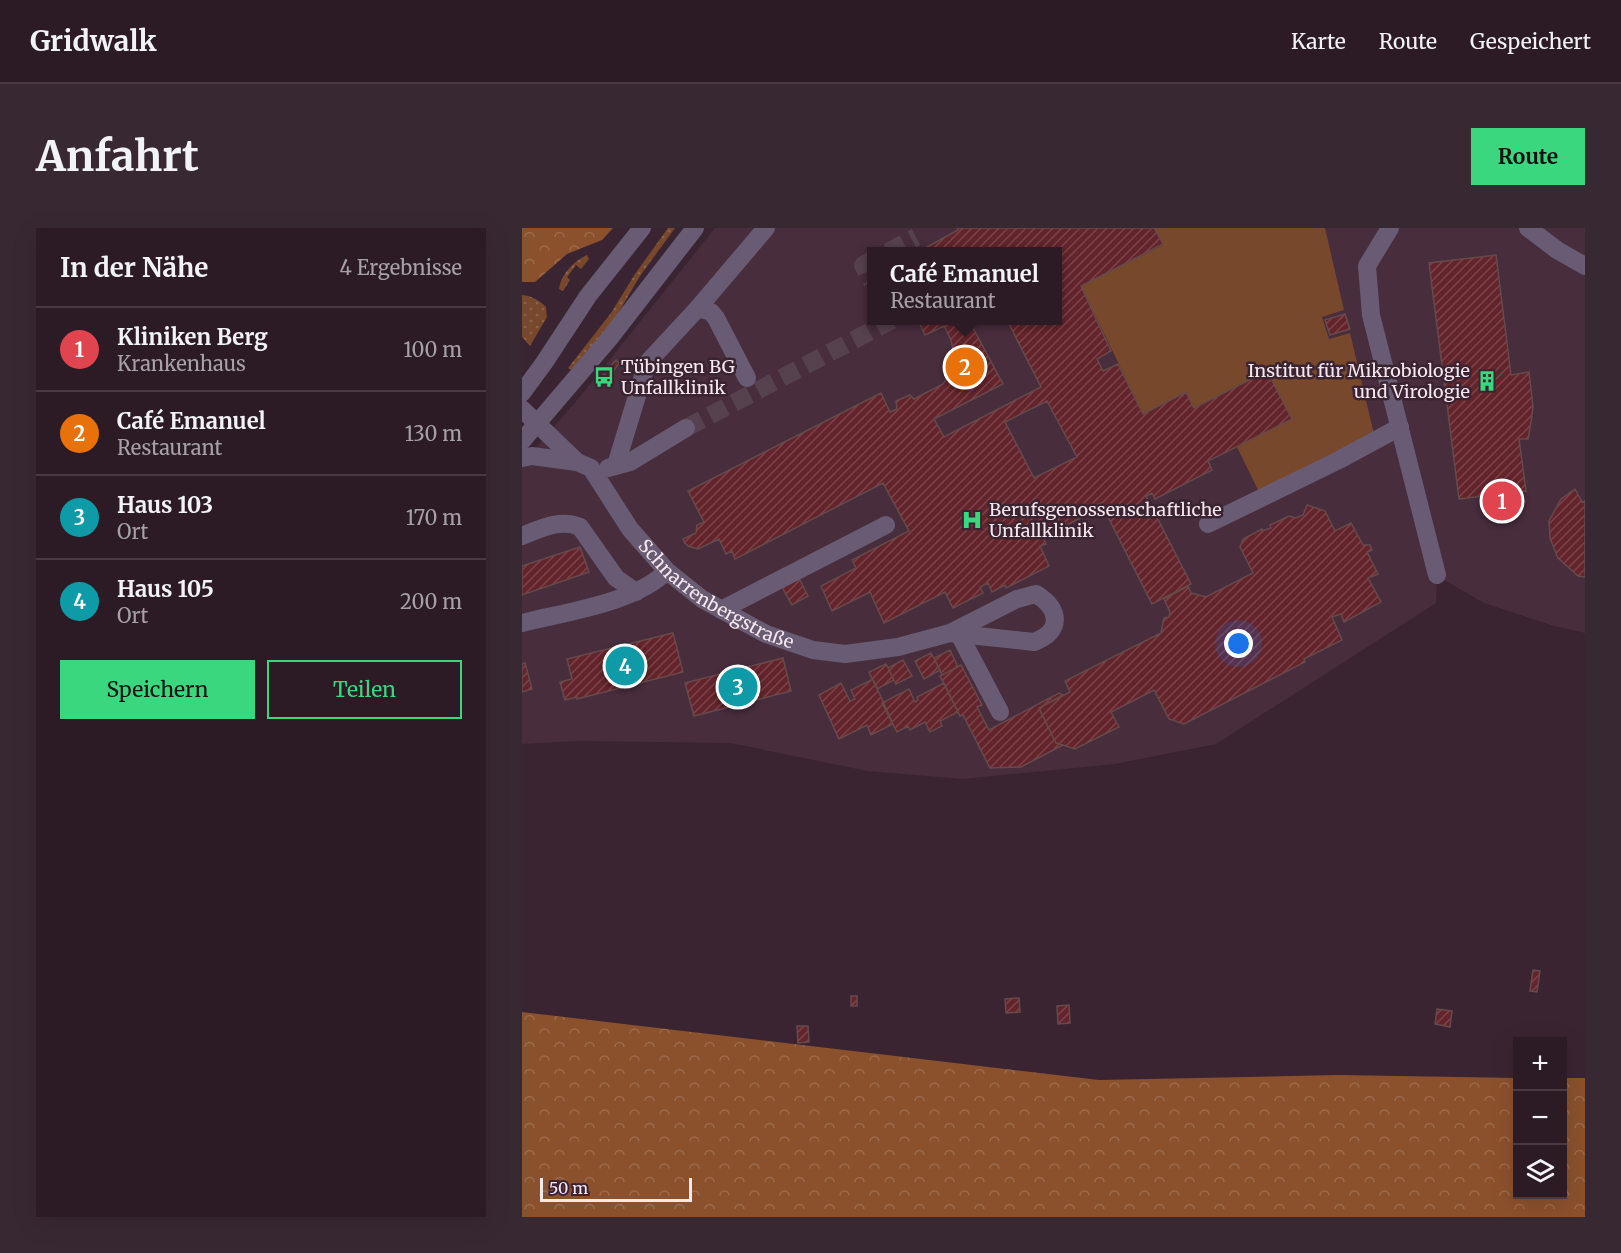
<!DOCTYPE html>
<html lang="de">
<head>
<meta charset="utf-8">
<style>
  :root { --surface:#2c1b25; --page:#382832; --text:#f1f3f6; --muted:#a6a1a7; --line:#483942; --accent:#3bd77f }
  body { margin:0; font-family:Merriweather,serif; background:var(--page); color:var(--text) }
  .controls { position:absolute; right:18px; bottom:18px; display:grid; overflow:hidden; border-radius:0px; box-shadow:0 6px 24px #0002 }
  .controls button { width:54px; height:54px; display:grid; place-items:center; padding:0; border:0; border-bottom:2px solid var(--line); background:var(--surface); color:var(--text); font:30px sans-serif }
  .scale { position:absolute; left:18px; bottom:15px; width:152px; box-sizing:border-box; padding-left:6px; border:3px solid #f6e7ef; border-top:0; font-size:16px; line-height:21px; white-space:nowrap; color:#f6e7ef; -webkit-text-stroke:4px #3a2431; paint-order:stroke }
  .you { position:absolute; left:717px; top:416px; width:21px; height:21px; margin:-15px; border:4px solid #fff; border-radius:50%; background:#1a73e8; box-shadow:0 0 0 9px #1a73e833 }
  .badge { display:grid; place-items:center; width:39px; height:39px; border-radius:50%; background:var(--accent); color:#fff; font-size:20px; font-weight:700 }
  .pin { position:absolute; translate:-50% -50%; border:3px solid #fff; box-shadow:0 2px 6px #0006 }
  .popup { position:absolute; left:345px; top:19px; width:195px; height:78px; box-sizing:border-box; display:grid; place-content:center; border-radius:0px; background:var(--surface); filter:drop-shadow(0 2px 4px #0005); font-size:20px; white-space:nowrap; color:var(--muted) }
  .popup b { font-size:22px; color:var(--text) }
  .popup::after { content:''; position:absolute; left:50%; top:100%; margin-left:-12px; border:12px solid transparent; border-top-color:var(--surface) }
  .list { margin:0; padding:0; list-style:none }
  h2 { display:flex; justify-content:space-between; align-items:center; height:78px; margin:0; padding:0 24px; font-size:26px }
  h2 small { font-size:20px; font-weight:400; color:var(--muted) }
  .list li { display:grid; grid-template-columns:39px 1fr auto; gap:18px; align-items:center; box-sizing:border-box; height:84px; padding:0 24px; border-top:2px solid var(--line) }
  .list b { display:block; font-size:22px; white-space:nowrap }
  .list p { margin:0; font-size:20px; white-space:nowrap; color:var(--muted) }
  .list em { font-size:20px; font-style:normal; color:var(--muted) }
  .actions { display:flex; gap:12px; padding:18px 24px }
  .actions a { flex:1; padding:14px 0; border:2px solid var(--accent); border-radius:0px; text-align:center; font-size:21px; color:var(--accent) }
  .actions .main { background:var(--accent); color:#111 }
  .icon { flex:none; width:33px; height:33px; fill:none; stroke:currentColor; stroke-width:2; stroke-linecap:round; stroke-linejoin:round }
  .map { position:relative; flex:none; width:1063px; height:989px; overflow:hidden; border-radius:0px }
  header { display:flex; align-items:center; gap:36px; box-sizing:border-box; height:84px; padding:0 30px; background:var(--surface); border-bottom:2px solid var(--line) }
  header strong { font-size:28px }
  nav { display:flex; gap:33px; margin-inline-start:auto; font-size:21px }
  .intro { display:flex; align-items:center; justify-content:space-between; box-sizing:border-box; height:144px; padding:0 36px }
  h1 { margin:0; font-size:42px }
  .button { padding:15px 27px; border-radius:0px; background:var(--accent); color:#111; font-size:21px; font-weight:700 }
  main { display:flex; gap:36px; padding:0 36px }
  aside { flex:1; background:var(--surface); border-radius:0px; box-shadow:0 6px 24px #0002 }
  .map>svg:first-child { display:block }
  .built { fill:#482d3d; fill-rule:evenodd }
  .grass { fill:url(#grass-dots) }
  .forest { fill:url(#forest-crowns) }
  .park { fill:#77482b }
  .building { fill:url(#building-hatch); stroke:#664a4b; stroke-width:1.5; fill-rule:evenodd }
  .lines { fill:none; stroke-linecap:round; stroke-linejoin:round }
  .minor-tunnel { stroke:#56414e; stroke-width:18; stroke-dasharray:18 9; stroke-linecap:butt }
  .minor { stroke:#685b73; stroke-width:18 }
  .labels { text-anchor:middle; stroke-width:5; stroke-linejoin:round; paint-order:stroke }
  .poi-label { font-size:18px; fill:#f6e7ef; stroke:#3a2431; text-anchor:start }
  .street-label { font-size:18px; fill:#f6e7ef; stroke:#3a2431 }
</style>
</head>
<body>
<header>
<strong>Gridwalk</strong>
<nav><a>Karte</a><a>Route</a><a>Gespeichert</a></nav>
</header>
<div class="intro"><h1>Anfahrt</h1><a class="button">Route</a></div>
<main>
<aside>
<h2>In der Nähe<small>4 Ergebnisse</small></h2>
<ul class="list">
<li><span class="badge" style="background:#e0444e">1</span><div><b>Kliniken Berg</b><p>Krankenhaus</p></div><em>100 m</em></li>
<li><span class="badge" style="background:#e8710a">2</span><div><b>Café Emanuel</b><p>Restaurant</p></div><em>130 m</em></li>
<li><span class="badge" style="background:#0f9aa8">3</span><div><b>Haus 103</b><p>Ort</p></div><em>170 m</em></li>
<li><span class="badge" style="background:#0f9aa8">4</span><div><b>Haus 105</b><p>Ort</p></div><em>200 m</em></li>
</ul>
<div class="actions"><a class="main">Speichern</a><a>Teilen</a></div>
</aside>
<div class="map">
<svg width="1063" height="989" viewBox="0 0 1063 989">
  <defs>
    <pattern id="grass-dots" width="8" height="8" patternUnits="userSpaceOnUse" patternTransform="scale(1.5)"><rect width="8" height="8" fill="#77482b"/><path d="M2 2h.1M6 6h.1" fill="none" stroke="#8b624a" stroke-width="1.8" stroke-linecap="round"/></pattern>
    <pattern id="forest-crowns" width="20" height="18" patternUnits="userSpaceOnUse" patternTransform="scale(1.5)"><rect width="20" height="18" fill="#8b512d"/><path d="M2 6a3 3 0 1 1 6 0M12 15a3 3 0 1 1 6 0" fill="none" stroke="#9c6a4c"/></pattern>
    <pattern id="building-hatch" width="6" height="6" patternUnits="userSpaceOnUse" patternTransform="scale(1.5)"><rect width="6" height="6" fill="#64242b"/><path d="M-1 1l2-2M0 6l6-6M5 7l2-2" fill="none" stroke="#7b444a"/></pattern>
  </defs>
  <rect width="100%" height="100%" fill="#3a2431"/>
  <path class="built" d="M193 0H1063V405L1032 398 962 375 915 348 914 375 694 516 593 536 441 551 345 543 209 515 56 513 0 516V236L61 165ZM350 24H536V92H350Z"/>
  <path class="grass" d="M146 0H153L118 48 92 92 51 143 46 140 89 85 113 46Z
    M65 27 67 31 59 41 54 37 45 49 48 52 41 63 37 61C39 46 52 33 65 27Z
    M0 67C10 68 17 72 24 79L25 89 8 118 0 109Z"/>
  <path class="forest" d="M0 0H91L80 12 45 26 13 54H0Z
    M0 784 577 852 816 847 995 850 996 966H1040L1041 850H1063V989H0Z"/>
  <path class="park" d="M632 0H803L822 82 800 89 807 111 828 105 852 206 737 264 715 219 769 191 745 143 672 180 621 186 559 58 641 17Z"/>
  <path class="building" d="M435 0H632L641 16 559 58 589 123 575 131 581 143 596 136 621 186 664 164 672 180 745 143 770 191 686 233 690 242 633 271 630 265 624 268 669 356 630 376 579 275 571 279 572 283 521 309 524 316 518 318 527 338 484 360 483 357 470 364 466 355 458 359 461 365 431 380 423 364 362 395 348 364 310 383 299 358 334 340 330 332 387 303 361 255 213 331 210 323 204 326 197 311 176 321 166 318 162 314 161 311 174 305 175 297 182 294 166 263 359 165 368 184 375 181 374 173 388 167 392 171 421 156 428 146 433 131 429 112 422 98 403 107 396 92H443L436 96 440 104 450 98 481 156 412 191 422 209 519 159 485 92H536V24H396L436 2ZM525 173 555 229 512 250 483 194Z
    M974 27 989 147 1007 144 1011 179 1009 194 1006 211H997L1004 263 937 271 907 35Z
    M823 86 828 101 808 107 803 92Z
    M94 132 97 135 89 146 85 142Z
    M82 146 86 149 78 160 74 157Z
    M1053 261 1060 274 1063 273V349L1056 348 1036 330 1028 310 1027 293 1039 271Z
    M785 277 803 283 813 303 829 295 841 317H848L850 322 845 324 856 346 846 350 859 374 822 394 819 386 810 389 820 412 782 431 783 434 662 496 647 491 632 462 589 484 597 499 553 521 534 515 517 480 548 464 543 453 639 405 642 390 647 389 648 384 642 371 666 358 669 365 684 369 731 345 718 319 721 311 740 301V303L749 300 748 297 767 288 774 290 781 287Z
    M58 319 67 344 0 367V338Z
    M277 350 286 368 270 377 260 359Z
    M151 405 161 444 55 471V469L43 472 38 454 50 451 45 431Z
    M428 422 436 439 420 447 412 430Z
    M409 425 418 442 402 451 393 433Z
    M261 430 269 463 172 488 163 455Z
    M381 432 390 448 374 456 366 440Z
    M3 435 10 461 0 464V436Z
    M364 436 372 452 355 461 347 444Z
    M439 437 460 477 455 479 467 502 537 465 541 467 517 480 534 515 541 517 499 539 468 540 441 487 438 488 418 448Z
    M351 451 371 496 349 507 345 497 317 511 297 467 319 455 328 473 333 471 329 462Z
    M422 455 436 484 418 493 420 498 408 504 403 494 388 502 386 498 375 504 360 475 387 461 393 474 396 472 395 469Z
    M1011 742 1018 743 1015 764 1008 763Z
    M329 768H335V778H329Z
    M497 770 498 784 484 785 483 771Z
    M547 777 548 795 536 796 535 778Z
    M915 781 930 783 928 799 913 796Z
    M275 798H286L287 814 276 815Z"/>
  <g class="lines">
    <path class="minor-tunnel" d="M366 24 394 9
      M350 32 341 37 350 54
      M164 200 370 92"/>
    <g class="minor">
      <path d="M868 0 845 38 849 87 915 347"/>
      <path d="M1006 0 1035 22 1063 38"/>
      <path d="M176 80 189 84 194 90 225 150"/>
      <path d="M0 165 22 135 66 68 120 0"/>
      <path id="s1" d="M0 181 55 234 69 240 108 301 145 343 180 371 244 406 291 422 323 426 376 419 428 405 495 371 514 366C538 381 541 403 512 414L428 405"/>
      <path d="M0 213 87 111 173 0"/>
      <path d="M0 230 10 228 55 234"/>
      <path d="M94 237 125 135 176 80 244 0"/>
      <path d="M86 240 108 234 164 200"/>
      <path d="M686 296 817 232 878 199"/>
      <path d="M0 308C18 301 39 290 58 299L94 350 114 364"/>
      <path d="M199 382 364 297"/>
      <path d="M0 395C43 384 113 375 145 343"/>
      <path d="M437 406 478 484"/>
    </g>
  </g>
  <defs>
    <g id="bus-bare" transform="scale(1.62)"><path d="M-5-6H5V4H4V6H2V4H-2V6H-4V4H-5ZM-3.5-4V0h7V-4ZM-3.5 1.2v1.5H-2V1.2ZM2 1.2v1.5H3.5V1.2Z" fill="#3bd77f" stroke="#3a2431" stroke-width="2.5" paint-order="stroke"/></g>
    <g id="building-bare" transform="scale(1.62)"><path d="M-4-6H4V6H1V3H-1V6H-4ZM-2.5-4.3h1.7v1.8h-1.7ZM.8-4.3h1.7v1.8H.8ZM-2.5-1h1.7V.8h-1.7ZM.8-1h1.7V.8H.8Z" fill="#3bd77f" stroke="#3a2431" stroke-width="2.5" paint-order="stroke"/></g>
    <g id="hospital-bare" transform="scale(1.62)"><path d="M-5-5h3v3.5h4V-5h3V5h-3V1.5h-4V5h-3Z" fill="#3bd77f" stroke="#3a2431" stroke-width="2.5" paint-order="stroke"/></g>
  </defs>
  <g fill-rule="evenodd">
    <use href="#bus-bare" x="82" y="149"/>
    <use href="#building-bare" x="965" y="153"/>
    <use href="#hospital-bare" x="450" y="292"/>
  </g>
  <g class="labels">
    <g class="poi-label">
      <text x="99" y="145">Tübingen BG<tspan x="99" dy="21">Unfallklinik</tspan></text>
      <text x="948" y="149" text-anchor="end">Institut für Mikrobiologie<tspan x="948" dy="21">und Virologie</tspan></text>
      <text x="467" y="288">Berufsgenossenschaftliche<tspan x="467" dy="21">Unfallklinik</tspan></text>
    </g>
    <g class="street-label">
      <text dy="6" stroke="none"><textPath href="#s1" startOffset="274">Schnarrenbergstraße</textPath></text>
    </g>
  </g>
</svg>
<div class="controls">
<button>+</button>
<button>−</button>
<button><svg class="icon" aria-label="layers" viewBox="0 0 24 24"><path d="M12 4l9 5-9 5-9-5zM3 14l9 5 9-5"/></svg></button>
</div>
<div class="scale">50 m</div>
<div class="you"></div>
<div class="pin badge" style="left:980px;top:273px;background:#e0444e">1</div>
<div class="pin badge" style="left:443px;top:139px;background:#e8710a">2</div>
<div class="popup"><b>Café Emanuel</b>Restaurant</div>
<div class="pin badge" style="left:216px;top:459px;background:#0f9aa8">3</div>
<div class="pin badge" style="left:103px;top:438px;background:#0f9aa8">4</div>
</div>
</main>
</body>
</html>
